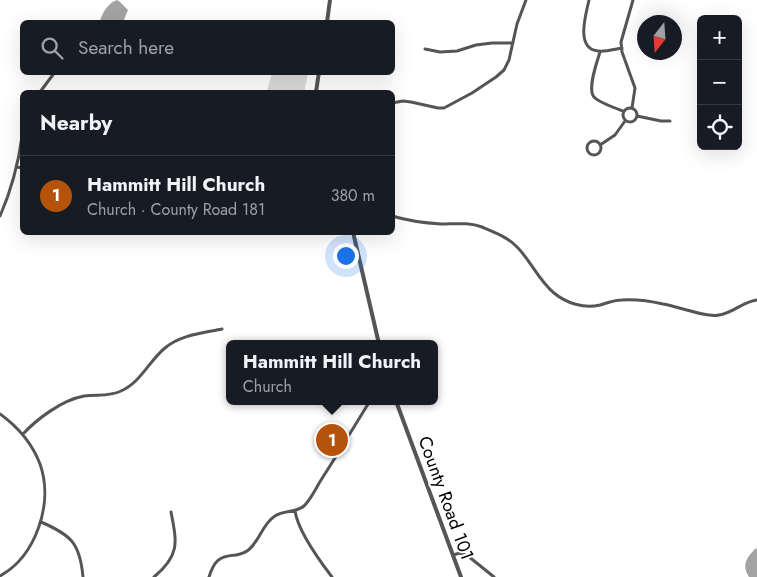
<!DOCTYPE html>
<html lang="en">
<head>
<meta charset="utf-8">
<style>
  :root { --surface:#171b24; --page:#242831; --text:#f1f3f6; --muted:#9ea1a6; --line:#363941; --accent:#b45309 }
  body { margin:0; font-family:Jost,sans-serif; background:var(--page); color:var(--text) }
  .controls { position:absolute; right:15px; top:15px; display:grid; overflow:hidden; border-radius:8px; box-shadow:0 5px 20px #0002 }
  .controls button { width:45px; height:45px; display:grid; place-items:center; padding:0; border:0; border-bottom:1px solid var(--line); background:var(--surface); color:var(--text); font:25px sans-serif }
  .compass { position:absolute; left:637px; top:15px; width:45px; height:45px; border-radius:50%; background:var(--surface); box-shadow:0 5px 20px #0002; rotate:197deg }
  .you { position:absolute; left:345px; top:255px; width:18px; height:18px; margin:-12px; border:4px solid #fff; border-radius:50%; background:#1a73e8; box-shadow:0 0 0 8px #1a73e833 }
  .badge { display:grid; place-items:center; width:32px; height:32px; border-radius:50%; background:var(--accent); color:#fff; font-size:16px; font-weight:700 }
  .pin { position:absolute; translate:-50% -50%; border:2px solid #fff; box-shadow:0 1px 5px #0006 }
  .popup { position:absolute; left:226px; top:340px; width:212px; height:65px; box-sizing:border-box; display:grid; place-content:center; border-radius:8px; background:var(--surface); filter:drop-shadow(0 1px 4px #0005); font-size:16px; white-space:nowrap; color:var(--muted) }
  .popup b { font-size:19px; color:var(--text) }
  .popup::after { content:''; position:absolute; left:50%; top:100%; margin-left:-10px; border:10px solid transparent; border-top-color:var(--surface) }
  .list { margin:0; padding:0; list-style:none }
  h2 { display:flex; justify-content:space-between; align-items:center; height:65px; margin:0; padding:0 20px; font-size:21px }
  h2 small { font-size:16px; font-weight:400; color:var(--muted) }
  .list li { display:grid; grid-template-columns:32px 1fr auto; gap:15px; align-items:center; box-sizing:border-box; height:80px; padding:0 20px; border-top:1px solid var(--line) }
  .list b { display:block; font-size:19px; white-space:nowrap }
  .list p { margin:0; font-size:16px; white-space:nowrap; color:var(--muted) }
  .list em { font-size:16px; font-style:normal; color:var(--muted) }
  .icon { flex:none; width:28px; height:28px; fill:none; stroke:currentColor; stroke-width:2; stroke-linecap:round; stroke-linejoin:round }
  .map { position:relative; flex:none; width:757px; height:577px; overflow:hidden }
  .search { position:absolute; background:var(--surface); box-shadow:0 5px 20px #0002; left:20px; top:20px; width:375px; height:55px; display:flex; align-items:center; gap:12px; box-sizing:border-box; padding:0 18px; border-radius:8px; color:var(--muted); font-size:19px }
  .panel { position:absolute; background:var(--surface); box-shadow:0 5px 20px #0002; left:20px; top:90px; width:375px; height:145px; border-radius:8px }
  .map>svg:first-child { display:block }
  .green { fill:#dcdcdc }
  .water { fill:#a3a3a3 }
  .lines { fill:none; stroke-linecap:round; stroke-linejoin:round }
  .minor { stroke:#555; stroke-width:3 }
  .tertiary { stroke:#555; stroke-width:4 }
  .labels { text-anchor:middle; stroke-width:4; stroke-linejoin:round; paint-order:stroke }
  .street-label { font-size:18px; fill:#000; stroke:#fff }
</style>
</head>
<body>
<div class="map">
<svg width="757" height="577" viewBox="0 0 757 577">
  <rect width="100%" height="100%" fill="#fff"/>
  <path class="green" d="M272 73H308L304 92H274L267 91Z"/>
  <path class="water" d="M117 0 120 2 128 10 123 22H101L100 21C102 13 109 2 117 0Z
    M756 548 757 550V577H749C741 565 747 557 756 548Z"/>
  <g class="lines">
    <path class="minor" d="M589 0C586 14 575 49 598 51 606 52 615 49 622 48
      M425 49 440 52 457 51 476 45 492 43H513
      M600 52C597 62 587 89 594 97 600 103 615 108 623 111
      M40 92 55 72
      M392 103 403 101 411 102 438 108H444L472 93 496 77 504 70 509 60 517 24 526 0
      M623 115a7 7 0 1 1 14 0a7 7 0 1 1-14 0Z
      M632 108 635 88 622 52 621 42 633 0
      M637 116 661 121H670
      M587 148a7 7 0 1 1 14 0a7 7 0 1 1-14 0Z
      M600 145 615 135 625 121
      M17 167 22 168
      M0 216C11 191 18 165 22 137
      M392 216C409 221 424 223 441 224 455 224 469 222 482 227 494 232 507 237 516 246 530 259 538 280 554 293 566 303 584 309 600 305 607 303 614 300 622 300 636 299 650 301 663 304 677 306 706 318 719 315 733 313 744 301 757 300
      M0 414C18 427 32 443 40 464 54 503 36 556 0 576
      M23 434C37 419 62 400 84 396 97 394 109 397 121 391 141 382 149 361 165 348 180 335 203 333 222 329
      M295 511C298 531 319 560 332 577
      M41 522C71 535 80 543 83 577
      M453 555 460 553 468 556 494 577
      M154 577C180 555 177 543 171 512
      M209 577C214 561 219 556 236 555 240 554 243 554 247 551 259 543 262 524 275 516 284 510 296 513 304 506 311 499 316 488 321 480 338 454 353 428 370 401"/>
    <path class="tertiary" d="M327 22 330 0
      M316 92 319 72
      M353 232 379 344
      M396 401 461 577"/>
  </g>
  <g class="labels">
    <g class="street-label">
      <text transform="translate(446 498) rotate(70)" y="6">County Road 101</text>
    </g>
  </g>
</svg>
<div class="controls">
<button>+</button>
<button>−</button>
<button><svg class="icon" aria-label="locate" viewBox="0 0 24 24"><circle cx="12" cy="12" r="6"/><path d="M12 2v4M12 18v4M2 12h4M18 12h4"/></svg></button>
</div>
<svg class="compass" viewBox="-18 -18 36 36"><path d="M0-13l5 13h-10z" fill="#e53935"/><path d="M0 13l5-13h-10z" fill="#9ea1a6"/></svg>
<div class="you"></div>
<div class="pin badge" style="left:332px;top:440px">1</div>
<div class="popup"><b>Hammitt Hill Church</b>Church</div>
<div class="search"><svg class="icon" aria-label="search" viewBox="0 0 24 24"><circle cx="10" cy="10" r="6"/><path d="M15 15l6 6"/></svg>Search here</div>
<section class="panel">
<h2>Nearby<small></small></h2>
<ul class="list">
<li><span class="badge">1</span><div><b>Hammitt Hill Church</b><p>Church · County Road 181</p></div><em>380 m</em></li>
</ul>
</section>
</div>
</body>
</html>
